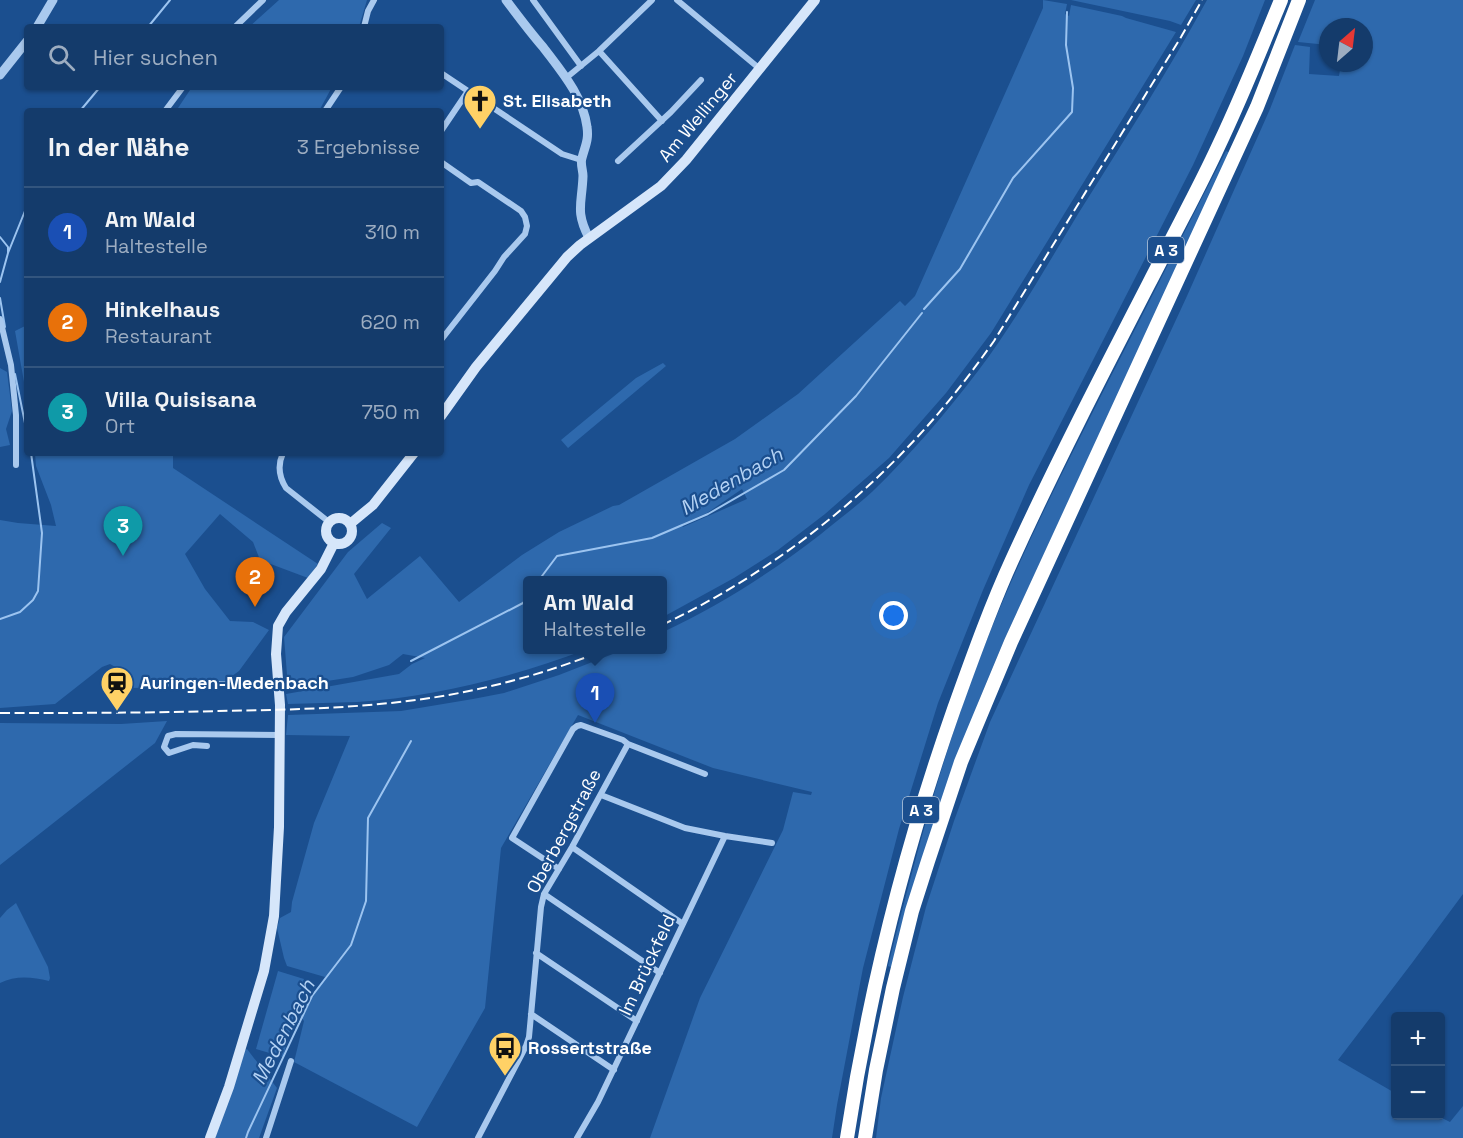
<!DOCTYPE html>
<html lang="de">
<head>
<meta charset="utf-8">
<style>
  :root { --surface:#143b6b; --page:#1d4271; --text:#f1f3f6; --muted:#9dadc1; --line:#33557e; --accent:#e797bd }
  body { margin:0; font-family:"Space Grotesk",sans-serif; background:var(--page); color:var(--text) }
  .controls { position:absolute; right:18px; bottom:18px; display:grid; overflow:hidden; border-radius:6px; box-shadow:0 2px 4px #0004 }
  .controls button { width:54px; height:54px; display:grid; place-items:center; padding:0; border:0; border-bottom:2px solid var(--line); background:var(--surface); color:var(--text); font:30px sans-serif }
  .compass { position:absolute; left:1319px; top:18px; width:54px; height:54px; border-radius:50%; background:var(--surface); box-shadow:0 2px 4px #0004; rotate:28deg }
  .you { position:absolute; left:894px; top:616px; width:21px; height:21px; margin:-15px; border:4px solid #fff; border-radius:50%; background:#1a73e8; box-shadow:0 0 0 9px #1a73e833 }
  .badge { display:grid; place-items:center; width:39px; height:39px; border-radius:50%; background:var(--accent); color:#fff; font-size:20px; font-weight:700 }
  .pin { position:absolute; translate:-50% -50px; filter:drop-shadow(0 2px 3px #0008) }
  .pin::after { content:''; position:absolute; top:32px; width:21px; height:18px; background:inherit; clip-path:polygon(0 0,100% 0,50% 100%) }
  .popup { position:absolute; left:523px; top:576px; width:144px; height:78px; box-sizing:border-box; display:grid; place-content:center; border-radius:6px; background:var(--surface); filter:drop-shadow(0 2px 4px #0005); font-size:20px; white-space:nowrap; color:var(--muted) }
  .popup b { font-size:22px; color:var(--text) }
  .popup::after { content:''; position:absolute; left:50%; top:100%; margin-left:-12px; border:12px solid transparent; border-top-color:var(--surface) }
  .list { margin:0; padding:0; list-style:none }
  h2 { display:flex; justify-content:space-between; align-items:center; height:78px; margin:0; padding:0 24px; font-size:26px }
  h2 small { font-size:20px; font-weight:400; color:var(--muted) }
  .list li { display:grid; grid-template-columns:39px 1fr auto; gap:18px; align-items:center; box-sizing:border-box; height:90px; padding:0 24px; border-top:2px solid var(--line) }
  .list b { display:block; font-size:22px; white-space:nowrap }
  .list p { margin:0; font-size:20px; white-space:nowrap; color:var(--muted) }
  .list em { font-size:20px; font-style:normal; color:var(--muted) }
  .icon { flex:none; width:33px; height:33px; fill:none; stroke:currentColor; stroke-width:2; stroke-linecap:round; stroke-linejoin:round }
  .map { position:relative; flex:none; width:1463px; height:1138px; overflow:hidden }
  .search { position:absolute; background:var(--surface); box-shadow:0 2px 4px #0004; left:24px; top:24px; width:420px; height:66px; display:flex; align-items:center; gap:15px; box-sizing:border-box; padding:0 21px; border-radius:6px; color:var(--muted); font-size:22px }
  .panel { position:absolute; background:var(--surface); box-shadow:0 2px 4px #0004; left:24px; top:108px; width:420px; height:348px; border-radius:6px }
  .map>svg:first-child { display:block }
  .green { fill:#2e69ad; fill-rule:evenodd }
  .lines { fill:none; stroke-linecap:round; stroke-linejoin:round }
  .stream { stroke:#9cc4f0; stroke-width:2 }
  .minor { stroke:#a9c9ee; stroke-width:6 }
  .tertiary { stroke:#a9c9ee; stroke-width:9 }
  .secondary { stroke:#d6e6fa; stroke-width:10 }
  .motorway { stroke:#fff; stroke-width:14 }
  .rail { stroke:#fff; stroke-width:2; stroke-dasharray:10 4.5; stroke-linecap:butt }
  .labels { text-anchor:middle; stroke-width:4.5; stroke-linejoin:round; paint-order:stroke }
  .shield { fill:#1b4f8f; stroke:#bbcadd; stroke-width:1.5 }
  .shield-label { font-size:16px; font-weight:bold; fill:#fff }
  .poi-label { font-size:18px; font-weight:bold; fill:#fff; stroke:#1b4f8f; text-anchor:start }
  .street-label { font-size:18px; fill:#fff; stroke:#1b4f8f }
  .water-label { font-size:20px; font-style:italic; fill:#b5d3f5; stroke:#1b4f8f }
</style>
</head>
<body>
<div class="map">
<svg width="1463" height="1138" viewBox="0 0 1463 1138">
  <rect width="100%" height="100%" fill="#1b4f8f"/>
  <path class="green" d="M279 0H367L359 27H249Z
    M1043 0 1067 4 1065 14 1069 16 1071 5 1122 16 1126 18 1176 32 991 333 946 393 889 458 825 514 778 550 734 578 663 617 662 580H528V650H585C514 677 432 697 357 702 334 703 311 703 288 704L286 694 399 674 412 664 425 658 403 654 389 665 353 677 288 687 284 637 348 552 382 523 391 528 354 574 367 599 420 556 459 602 522 555 559 532 613 506 619 505 735 439 798 394 900 301 905 306 915 296 1043 8ZM742 489 747 499 683 527 682 524 707 513Z
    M1071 0H1196L1181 25 1170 21Z
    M1207 0H1265L1243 56 1193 165 1029 485 983 590 938 703 899 829 863 968 837 1105 832 1138H650L700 998 783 830 793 792 811 795 812 792 713 768 578 715 501 848 485 1008 417 1127 294 1062 304 1021 299 1014 325 977 287 966 284 958 277 928 280 918 291 912 292 902 314 823 350 736 286 735 288 715 401 711 473 699 504 693 559 675 623 650H662L663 632C719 606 772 572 821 534 838 520 857 506 873 491 911 454 946 413 978 371 1015 322 1046 267 1078 214 1122 144 1167 73 1207 0Z
    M1315 0H1463V894L1412 963 1338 1060 1395 1093 1396 1116H1438L1450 1122 1463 1106V1138H876L881 1098 903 997 926 907 954 821 990 722 1187 296 1270 109 1295 45 1310 47 1309 74 1339 76 1341 63H1364V27H1328V45L1298 42Z
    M192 87H332L319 111H176Z
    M1226 151 1230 153 1005 638 980 698 957 759 893 968 888 966C916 854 946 740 990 632 1025 545 1068 461 1110 378 1149 302 1187 227 1226 151Z
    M27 325V399L15 331Z
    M663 363 666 366 568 448 561 440 636 378Z
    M0 368 7 372 12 411 6 429 10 445 0 447Z
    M35 453H173V468L318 564 308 578 260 560 253 542 220 514 185 554 205 589 230 621 253 622 269 630 239 671 218 686 132 688 123 697 119 669 110 664 102 667 55 704 0 708V520L18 523 56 526 51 505 36 466Z
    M167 721 155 743 0 865V723L121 724Z
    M16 903 48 967 50 978 49 981C32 977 16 975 0 983V918L7 910Z
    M278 971 304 979 283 1057 256 1049Z
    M247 1049 277 1088 259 1138H215L244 1051Z"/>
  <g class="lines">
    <path class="stream" d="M148 27 170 0
      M80 111 100 87
      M0 237 8 247V253
      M0 282 8 253 27 206
      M0 298 5 327
      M924 309 960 269 1013 178 1072 112 1073 88 1066 45 1067 12
      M15 374 27 433
      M539 580 557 556 652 538 708 514 784 470 856 396 922 313
      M0 619 20 612 33 600 38 591 42 533 31 453
      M411 661 523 603 528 597
      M246 1138 248 1132 312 996 351 945 366 901 368 818 411 741"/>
    <path class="minor" d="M533 0 581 66
      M677 0 760 69
      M235 27 263 0
      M364 27 368 11 374 0
      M599 51 662 121
      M441 73 562 154 581 160
      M566 78 599 51 652 0
      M165 111 183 87
      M325 111 341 87
      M441 131 468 91
      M618 161 671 112 701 80
      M441 162 471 183 478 182 521 211 525 217 527 226 525 234 504 257 495 271 441 340
      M0 319 11 365 16 415V465
      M283 453C277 466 279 477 286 488L329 522
      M171 684 189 683 278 686
      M207 746 193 745 169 753 164 747 168 736 176 734 280 735
      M601 795 685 828 725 836 772 843
      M572 847 683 924
      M559 869 512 838 573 729 577 726 581 725 623 740 628 744 705 774
      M544 894 660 973
      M536 953 637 1021
      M531 1014 614 1070
      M266 1138 291 1061
      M478 1138 526 1046 529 1037 541 907 544 894 572 847 628 744
      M577 1138 598 1102 725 836"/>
    <path class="tertiary" d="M506 0C518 16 530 32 543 47 561 71 583 96 587 127 589 140 585 146 582 158 580 163 583 170 583 176 582 204 575 211 589 238
      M37 27 53 0
      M0 75 27 41"/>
    <path class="secondary" d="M441 416 476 367 567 257 580 245 661 186 686 160 815 0
      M326 531a13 13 0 1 1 26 0a13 13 0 1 1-26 0Z
      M350 524 373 505 414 453
      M210 1138 229 1087 264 971 274 916 279 827 280 705 276 654 278 626 286 612 321 569 334 543"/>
    <path class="motorway" d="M847 1138C869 992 905 848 954 709 972 659 990 608 1012 560 1058 459 1109 361 1160 262 1179 224 1200 186 1218 147 1241 99 1261 49 1281 0
      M865 1138 876 1070 893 988 912 911 928 861 961 762 1011 642 1257 107 1299 0"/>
    <path class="rail" d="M662 625C763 577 856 507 930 423 953 397 974 369 994 341L1181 37 1202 0
      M0 713C73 713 145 713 218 711 275 710 333 709 390 703 464 696 537 677 605 650"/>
  </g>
  <defs>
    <g id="church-pin" transform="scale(1.725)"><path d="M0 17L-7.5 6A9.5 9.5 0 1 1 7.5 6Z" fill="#ffd166" stroke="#1b4f8f"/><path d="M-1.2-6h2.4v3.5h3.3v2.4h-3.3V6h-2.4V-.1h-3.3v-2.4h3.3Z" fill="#111"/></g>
    <g id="station-pin" transform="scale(1.725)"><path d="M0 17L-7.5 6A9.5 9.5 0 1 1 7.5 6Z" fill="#ffd166" stroke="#1b4f8f"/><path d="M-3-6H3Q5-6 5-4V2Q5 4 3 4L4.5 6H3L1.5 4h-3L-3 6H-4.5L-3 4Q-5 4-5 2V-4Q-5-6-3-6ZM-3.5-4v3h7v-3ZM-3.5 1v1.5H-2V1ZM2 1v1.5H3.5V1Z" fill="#111"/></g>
    <g id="bus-pin" transform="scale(1.725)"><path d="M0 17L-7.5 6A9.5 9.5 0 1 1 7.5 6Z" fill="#ffd166" stroke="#1b4f8f"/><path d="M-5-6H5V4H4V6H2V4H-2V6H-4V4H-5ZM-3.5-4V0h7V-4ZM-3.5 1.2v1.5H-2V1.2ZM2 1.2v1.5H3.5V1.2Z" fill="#111"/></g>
  </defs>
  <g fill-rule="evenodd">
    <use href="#church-pin" x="480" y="101"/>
    <use href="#station-pin" x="117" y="683"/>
    <use href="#bus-pin" x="505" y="1048"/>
  </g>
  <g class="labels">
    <g class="shield">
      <rect x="1148" y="237" width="36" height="26" rx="4.5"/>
      <rect x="903" y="797" width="36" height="26" rx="4.5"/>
    </g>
    <g class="shield-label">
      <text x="1166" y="256">A 3</text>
      <text x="921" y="816">A 3</text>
    </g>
    <g class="poi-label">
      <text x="503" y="107">St. Elisabeth</text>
      <text x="140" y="689">Auringen-Medenbach</text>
      <text x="528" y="1054">Rossertstraße</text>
    </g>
    <g class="street-label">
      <text transform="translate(698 117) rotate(-50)" y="6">Am Wellinger</text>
      <text transform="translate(564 831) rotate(-62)" y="6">Oberbergstraße</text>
      <text transform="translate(647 965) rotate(-65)" y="6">Im Brückfeld</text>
    </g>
    <g class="water-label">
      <text transform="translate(731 481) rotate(-30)" y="7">Medenbach</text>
      <text transform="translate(283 1032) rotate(-63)" y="7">Medenbach</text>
    </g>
  </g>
</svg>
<div class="controls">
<button>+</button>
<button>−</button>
</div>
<svg class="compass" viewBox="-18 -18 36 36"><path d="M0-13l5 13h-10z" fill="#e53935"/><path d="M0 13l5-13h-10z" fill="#9dadc1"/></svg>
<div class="you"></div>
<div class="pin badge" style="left:595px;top:723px;background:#1a4fb4">1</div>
<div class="popup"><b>Am Wald</b>Haltestelle</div>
<div class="pin badge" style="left:255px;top:607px;background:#e8710a">2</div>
<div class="pin badge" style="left:123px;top:556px;background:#0f9aa8">3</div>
<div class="search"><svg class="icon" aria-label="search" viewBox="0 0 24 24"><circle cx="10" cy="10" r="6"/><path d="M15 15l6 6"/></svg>Hier suchen</div>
<section class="panel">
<h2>In der Nähe<small>3 Ergebnisse</small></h2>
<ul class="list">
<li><span class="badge" style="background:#1a4fb4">1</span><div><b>Am Wald</b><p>Haltestelle</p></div><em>310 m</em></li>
<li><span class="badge" style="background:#e8710a">2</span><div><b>Hinkelhaus</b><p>Restaurant</p></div><em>620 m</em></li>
<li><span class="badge" style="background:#0f9aa8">3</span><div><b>Villa Quisisana</b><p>Ort</p></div><em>750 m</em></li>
</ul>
</section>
</div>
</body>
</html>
